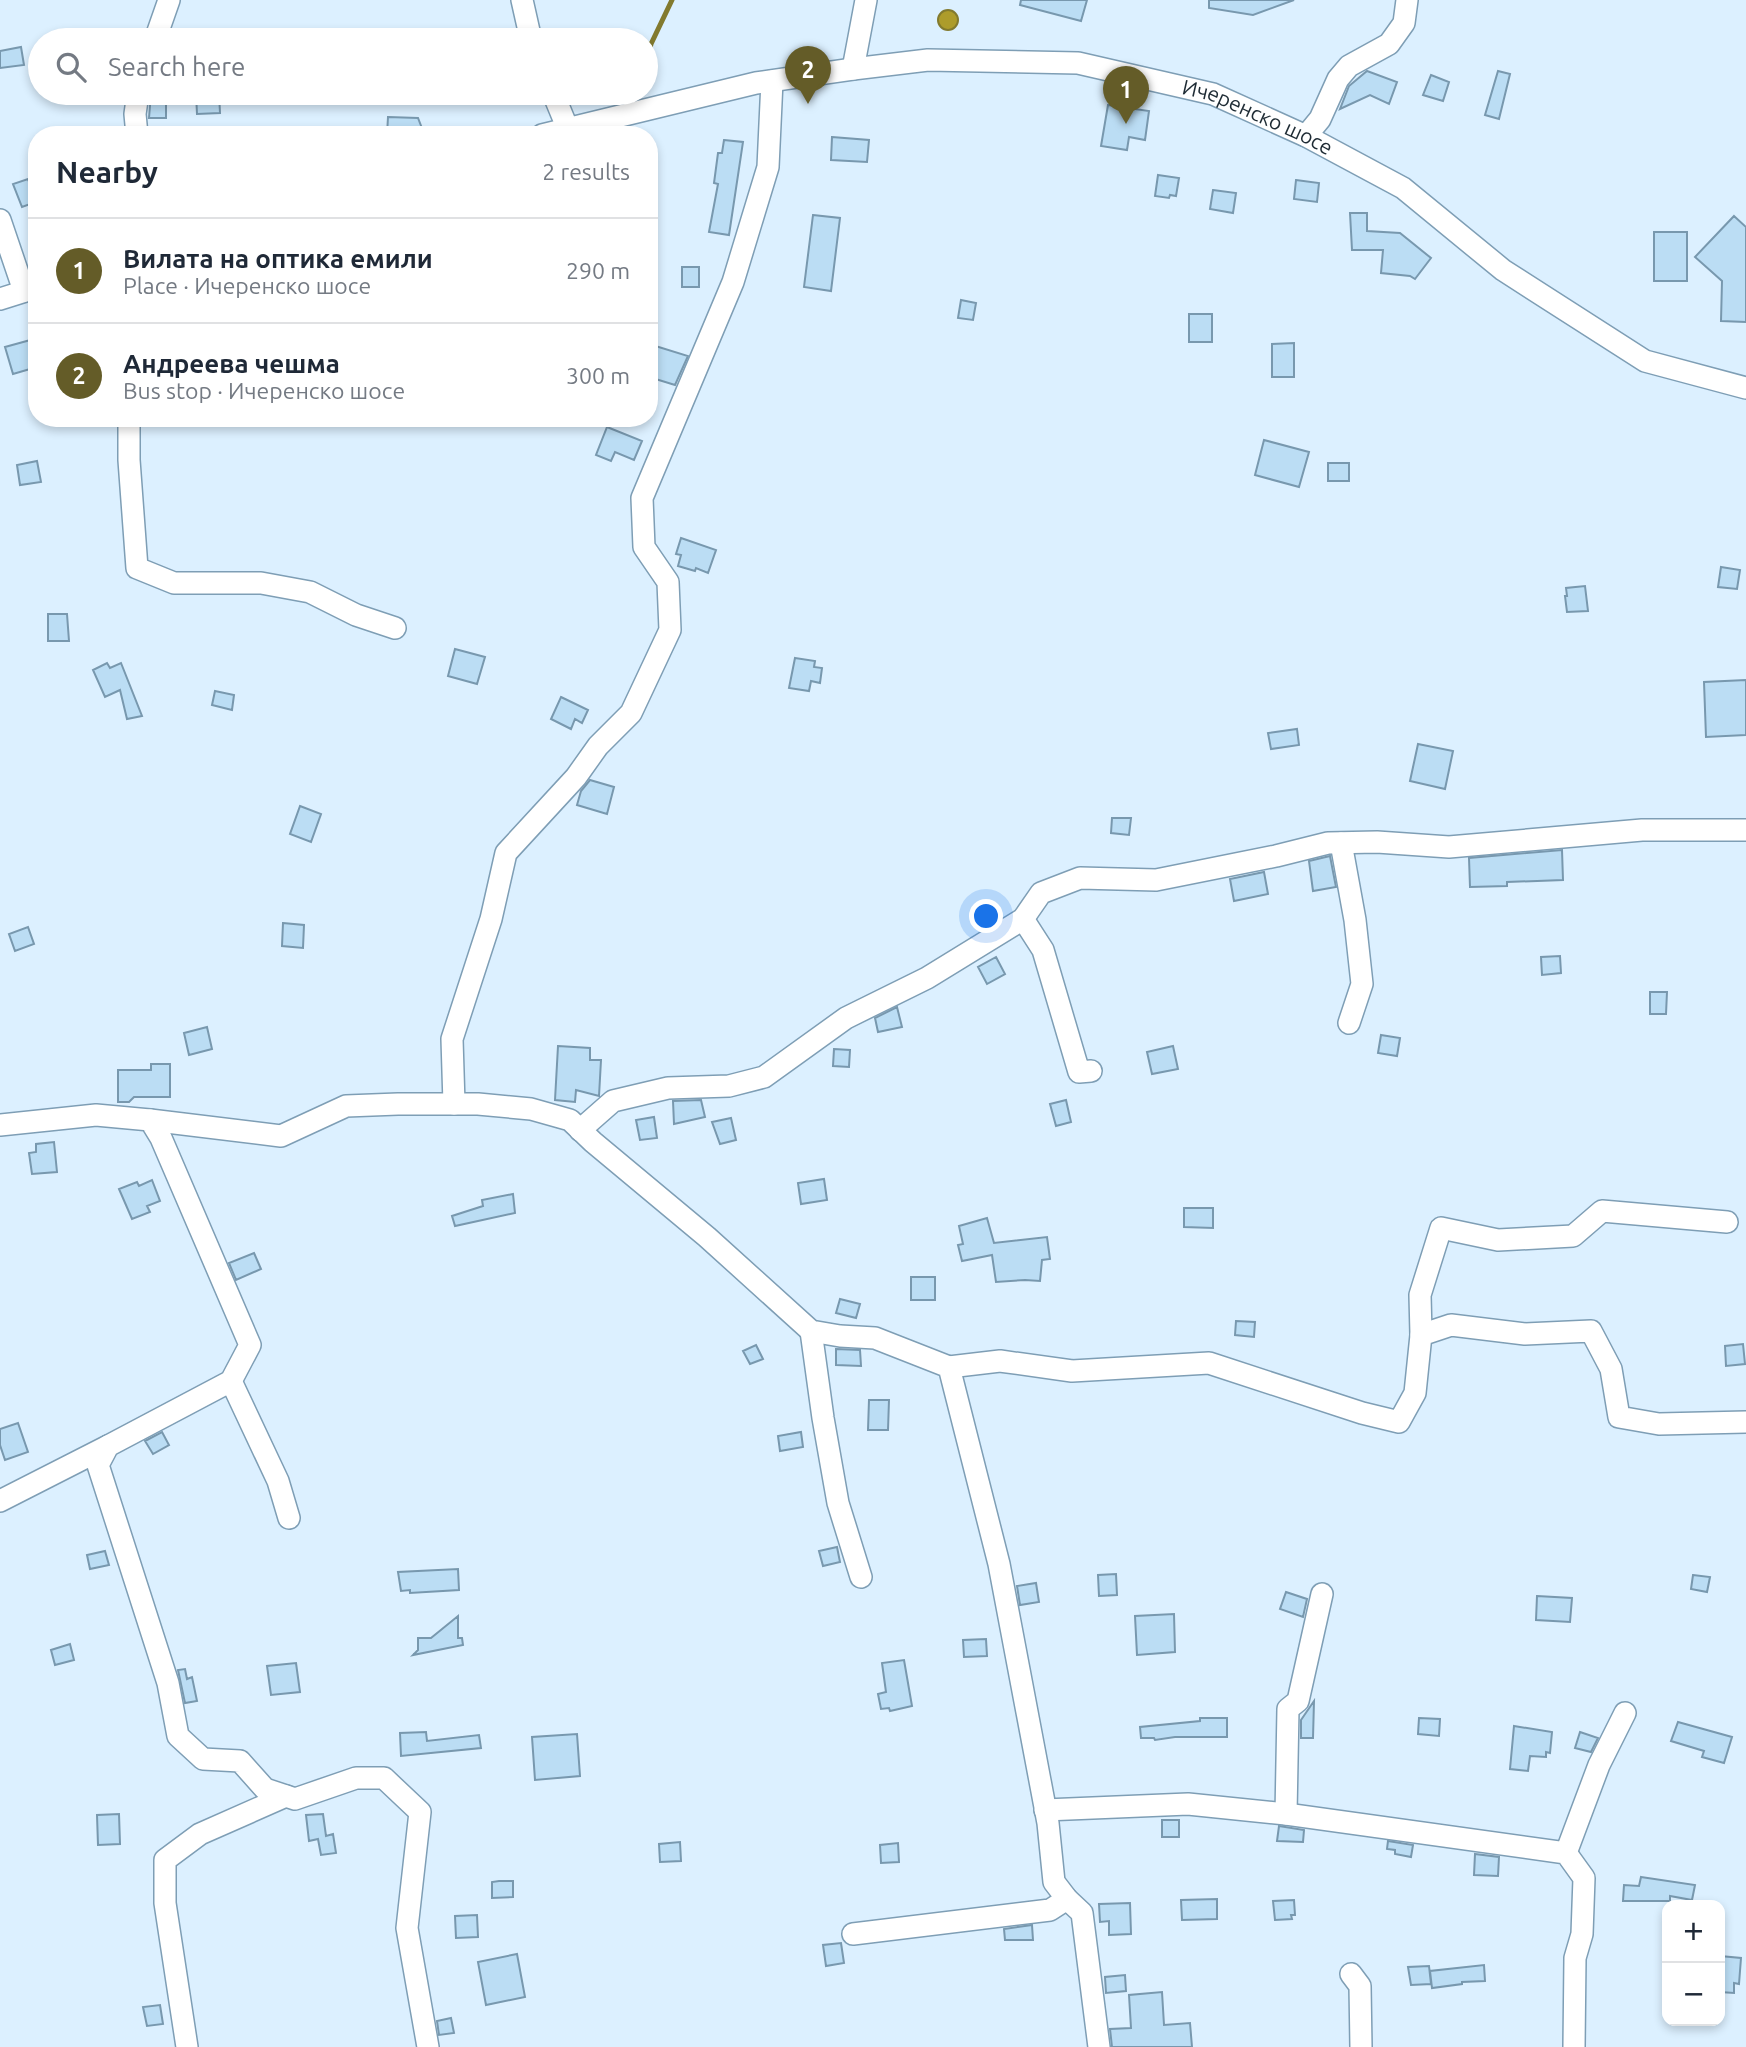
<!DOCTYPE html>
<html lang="en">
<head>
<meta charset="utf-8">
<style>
  :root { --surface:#fff; --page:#f2f2f3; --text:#1f2937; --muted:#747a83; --line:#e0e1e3; --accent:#645c28 }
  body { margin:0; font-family:Ubuntu,sans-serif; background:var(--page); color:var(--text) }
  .controls { position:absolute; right:21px; bottom:21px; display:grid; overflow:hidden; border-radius:14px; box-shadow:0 4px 10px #0003 }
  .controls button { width:63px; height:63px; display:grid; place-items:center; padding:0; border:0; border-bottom:2px solid var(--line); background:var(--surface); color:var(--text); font:35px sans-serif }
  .you { position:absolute; left:987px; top:917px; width:24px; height:24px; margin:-18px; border:5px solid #fff; border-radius:50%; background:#1a73e8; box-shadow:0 0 0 10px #1a73e833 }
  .badge { display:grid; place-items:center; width:46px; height:46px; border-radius:50%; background:var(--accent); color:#fff; font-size:23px; font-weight:700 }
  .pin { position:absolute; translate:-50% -58px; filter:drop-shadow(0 2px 4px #0008) }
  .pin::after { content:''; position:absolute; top:37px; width:24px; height:21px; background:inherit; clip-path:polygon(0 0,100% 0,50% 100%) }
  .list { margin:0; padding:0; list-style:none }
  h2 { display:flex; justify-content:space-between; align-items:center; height:91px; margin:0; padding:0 28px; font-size:30px }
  h2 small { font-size:23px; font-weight:400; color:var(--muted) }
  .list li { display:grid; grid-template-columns:46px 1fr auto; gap:21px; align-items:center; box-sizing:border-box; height:105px; padding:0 28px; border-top:2px solid var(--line) }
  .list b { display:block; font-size:26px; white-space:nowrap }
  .list p { margin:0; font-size:23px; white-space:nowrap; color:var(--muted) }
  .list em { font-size:23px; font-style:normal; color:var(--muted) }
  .icon { flex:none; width:38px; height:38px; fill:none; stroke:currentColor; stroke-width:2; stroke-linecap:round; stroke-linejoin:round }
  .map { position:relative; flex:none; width:1746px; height:2047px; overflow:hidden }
  .search { position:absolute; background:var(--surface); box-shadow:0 4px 10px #0003; left:28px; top:28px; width:630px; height:77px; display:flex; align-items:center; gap:18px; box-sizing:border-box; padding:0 24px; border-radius:38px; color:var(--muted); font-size:26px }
  .panel { position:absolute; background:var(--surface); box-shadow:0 4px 10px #0003; left:28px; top:126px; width:630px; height:301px; border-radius:28px }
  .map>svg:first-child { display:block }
  .water { fill:#ad9c2b; stroke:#827a2e; stroke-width:2 }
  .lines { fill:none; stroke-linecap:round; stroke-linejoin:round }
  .stream { stroke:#827a2e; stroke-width:5 }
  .building { fill:#bbddf4; stroke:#7898ae; stroke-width:2 }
  .minor-casing { stroke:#7e9eb5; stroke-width:24 }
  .minor { stroke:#fff; stroke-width:21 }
  .labels { text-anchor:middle; stroke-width:5; stroke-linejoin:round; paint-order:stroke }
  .street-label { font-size:21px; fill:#1e2b34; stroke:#dcf0ff }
</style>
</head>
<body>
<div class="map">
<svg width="1746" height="2047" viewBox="0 0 1746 2047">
  <rect width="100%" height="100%" fill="#dcf0ff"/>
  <path class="water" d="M938 20a10 10 0 1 1 20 0a10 10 0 1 1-20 0Z"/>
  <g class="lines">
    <path class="stream" d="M646 62 651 44 672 0"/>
  </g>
  <path class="building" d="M1021 0H1087L1081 21 1020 5Z
    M1209 0H1294L1253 15 1209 8Z
    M21 47 24 65 0 68V51Z
    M1367 71 1397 82 1389 104 1370 95 1340 109 1349 86Z
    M1498 71 1510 74 1499 119 1485 115Z
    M1431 75 1449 82 1443 101 1423 95Z
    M151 93H166V118H149Z
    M196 93H219L220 113 197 114Z
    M1108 105 1149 111 1145 140 1129 137 1127 150 1101 146Z
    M388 117 418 118 423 131 413 135H387Z
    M832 137 869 140 867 162 831 160Z
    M724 140 743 142 729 235 709 232 718 184 714 183 718 153H722Z
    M1158 175 1179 178 1176 196 1170 195 1169 198 1155 196Z
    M28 179 36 202 22 207 13 184Z
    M1296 180 1319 183 1317 202 1294 199Z
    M1213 190 1236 193 1233 213 1210 209Z
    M1350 213H1367V231L1400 233 1431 258 1415 279 1410 276 1381 273 1383 250H1352Z
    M813 215 840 218 831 291 804 287Z
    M1734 216 1746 227V322L1721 321 1722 281 1695 257Z
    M1654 232H1687V281H1654Z
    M682 267H699V287H682Z
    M961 300 976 303 973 320 958 318Z
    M1189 314H1212V342H1189Z
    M34 339 37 349V367L13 374 5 347Z
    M1294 343V377H1272V344Z
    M649 344 688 356 675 385 649 377Z
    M607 427 642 441 634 460 615 452 611 461 596 455Z
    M1264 440 1309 452 1299 487 1255 475Z
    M37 461 41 482 20 485 17 465Z
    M1328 463H1349V481H1328Z
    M681 538 716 550 708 573 696 568 695 571 678 566 681 555 676 554Z
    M1721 567 1740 570 1737 589 1718 587Z
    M1585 586 1588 611 1567 612 1565 596H1567L1566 588Z
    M48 614H67L69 641H48Z
    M455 649 485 657 477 684 448 676Z
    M795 658 815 661 814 667 822 668 820 683 811 681 809 691 789 688Z
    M107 663 110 668 121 663 142 716 127 719 120 690 105 697 93 670Z
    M1746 680V735L1706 737 1704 682Z
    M215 691 234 695 232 710 212 705Z
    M561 697 588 710 582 723 575 719 571 729 551 719Z
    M1297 729 1299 745 1271 749 1268 733Z
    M1418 744 1453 751 1445 789 1410 781Z
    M590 780 614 787 607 814 577 805 581 791Z
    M300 806 321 814 311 842 290 834Z
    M1112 818H1131L1129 835 1111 833Z
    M1562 850 1563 880 1507 882V886L1470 887 1469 858Z
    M1330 856 1336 887 1313 891 1309 861Z
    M1264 872 1268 894 1234 901 1230 879Z
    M283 923 304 925 303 948 282 946Z
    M28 927 34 944 15 951 9 934Z
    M1560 956 1561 973 1542 975 1541 957Z
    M996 957 1005 974 987 984 978 967Z
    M1650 992H1667L1666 1014H1650Z
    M897 1007 902 1027 878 1032 875 1018Z
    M207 1027 212 1049 189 1055 184 1033Z
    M1381 1035 1400 1038 1397 1056 1378 1053Z
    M558 1046 590 1048V1060H601L599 1096 576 1090 575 1102 555 1100Z
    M1173 1046 1178 1069 1152 1074 1147 1052Z
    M834 1049 850 1050 849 1067 833 1066Z
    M151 1064H170V1097H134L129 1102H118V1070H151Z
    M701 1100 705 1117 674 1124 673 1101Z
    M1066 1100 1071 1122 1056 1126 1050 1104Z
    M654 1117 657 1138 640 1140 636 1120Z
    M731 1118 736 1140 720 1144 712 1122Z
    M54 1142 57 1172 32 1174 29 1153 36 1152V1144Z
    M824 1179 827 1200 801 1204 798 1183Z
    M152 1180 160 1201 147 1206 150 1212 132 1219 119 1189 137 1182 139 1186Z
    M513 1194 515 1213 455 1226 452 1216 483 1206 482 1200Z
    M1184 1208H1213V1228L1184 1227Z
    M987 1218 994 1243 1047 1237 1050 1259 1042 1260 1040 1281 1025 1280 996 1282 992 1255 962 1261 958 1245 963 1244 959 1226Z
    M254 1253 261 1269 236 1280 229 1263Z
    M911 1277H935V1300H911Z
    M840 1299 860 1304 856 1318 836 1313Z
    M1236 1321 1255 1322 1254 1337 1235 1335Z
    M1743 1344 1745 1364 1726 1366 1725 1346Z
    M756 1345 763 1359 750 1364 743 1351Z
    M836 1349 860 1350 861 1366 836 1365Z
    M869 1400H889L888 1430H868Z
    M18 1423 28 1452 5 1460 0 1445V1429Z
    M162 1432 169 1445 153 1454 145 1441Z
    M801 1432 803 1447 780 1451 778 1436Z
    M837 1547 840 1562 823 1566 819 1551Z
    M105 1551 109 1565 90 1569 87 1555Z
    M458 1569 459 1590 410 1593V1590L401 1591 398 1572Z
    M1116 1574 1117 1595 1099 1596 1098 1575Z
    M1693 1575 1710 1577 1707 1592 1691 1589Z
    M1036 1583 1039 1602 1020 1605 1017 1586Z
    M1286 1592 1307 1599 1303 1617 1280 1609Z
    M1537 1596 1572 1598 1570 1622 1536 1620Z
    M1174 1614 1175 1652 1137 1655 1135 1616Z
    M458 1616V1638H462L463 1645 413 1655 418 1650V1638H431Z
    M986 1639 987 1656 964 1657 963 1640Z
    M70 1644 74 1660 55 1665 51 1650Z
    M904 1660 912 1706 890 1711 889 1708 881 1709 878 1694 886 1692 882 1663Z
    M296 1663 300 1692 271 1695 267 1666Z
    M185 1669 187 1679 192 1677 197 1701 185 1703 178 1670Z
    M1314 1701 1313 1738H1301V1720Z
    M1200 1718H1227V1737H1175L1155 1740 1154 1738H1141L1140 1727 1200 1721Z
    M1419 1718 1440 1719 1439 1736 1418 1734Z
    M1678 1722 1732 1737 1724 1763 1702 1757 1704 1751 1671 1741Z
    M1514 1726 1552 1732 1550 1753 1546 1752V1757L1530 1756 1528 1771 1510 1769Z
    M426 1732 427 1741 479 1735 481 1748 401 1756 400 1733Z
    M1580 1732 1598 1738 1591 1752 1575 1748Z
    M577 1734 580 1776 535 1780 532 1737Z
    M119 1814 120 1844 98 1845 97 1815Z
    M323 1814 326 1836 333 1834 336 1853 321 1855 318 1839 309 1841 306 1815Z
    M1162 1820H1179V1837H1162Z
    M1279 1826 1304 1830 1303 1842 1277 1841Z
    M1388 1841 1413 1845 1411 1857 1395 1854V1850L1387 1849Z
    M680 1842 681 1861 660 1862 659 1844Z
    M898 1843 899 1862 881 1863 880 1845Z
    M1475 1854 1499 1857 1498 1876 1474 1875Z
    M1641 1877 1695 1885 1692 1900 1670 1896V1901H1623L1624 1885 1639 1886Z
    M499 1881H513V1897L492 1898V1882Z
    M1217 1899V1919L1182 1920 1181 1900Z
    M1294 1900 1295 1915H1291L1292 1919 1275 1920 1273 1901Z
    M1130 1903 1131 1934 1109 1935V1921L1100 1922 1099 1904Z
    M477 1915 478 1937 456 1938 455 1916Z
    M1032 1925 1033 1940H1005L1004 1929Z
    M841 1943 844 1963 826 1966 823 1945Z
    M517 1954 525 1997 486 2005 478 1962Z
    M1720 1956 1741 1958 1739 1984 1734 1983V1993L1720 1992Z
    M1484 1965 1485 1981 1462 1982V1984L1432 1988 1430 1971Z
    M1429 1966 1431 1984 1411 1985 1408 1967Z
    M1125 1975 1126 1991 1106 1993 1105 1977Z
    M1162 1992 1164 2025 1190 2023 1192 2047H1112L1110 2029 1131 2028 1129 1995Z
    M160 2005 163 2024 147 2026 143 2007Z
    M451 2018 454 2033 439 2035 437 2021Z"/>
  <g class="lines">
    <g class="minor-casing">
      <g id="minor">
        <path d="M522 0 531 40"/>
        <path d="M155 40 169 0"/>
        <path d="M853 69 866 0"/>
        <path d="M553 93 567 127"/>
        <path d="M137 135 135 114 138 93"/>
        <path id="s1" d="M542 135 756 83 853 69 928 60 1078 63 1213 94 1306 136 1403 188 1503 270 1645 361 1746 388"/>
        <path d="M1306 136 1320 119 1338 79 1349 66 1389 44 1404 23 1407 0"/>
        <path d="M0 220 24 291"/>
        <path d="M0 299 35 288"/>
        <path d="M129 418V460L137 568 174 583H261L310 592 356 615 395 628"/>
        <path d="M1341 843 1355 920 1362 984 1349 1023"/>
        <path d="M1023 919 1043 950 1079 1072 1091 1071"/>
        <path d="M454 1104 452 1039 491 919 506 853 576 777 598 746 631 713 670 630 668 582 644 547 642 498 733 282 768 167 772 81"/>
        <path d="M150 1120 281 1136 346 1106 398 1104H478L531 1109 570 1120 593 1142 707 1237 811 1331 840 1336 875 1338 949 1367 999 1564 1048 1823 1054 1882 1067 1899 1082 1913 1099 2047"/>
        <path d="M0 1125 96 1115 150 1120 161 1138 250 1345 231 1381 108 1446 98 1465 168 1683 178 1736 203 1759 240 1761 265 1789 295 1799 356 1778H384L420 1812 407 1928 428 2047"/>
        <path d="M580 1130 613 1101 668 1088 729 1086 764 1077 846 1018 927 978 1023 919 1041 893 1080 878 1156 880 1276 856 1328 843 1377 842 1449 847 1642 830H1746"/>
        <path d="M811 1331 823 1418 838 1503 861 1577"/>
        <path d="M1421 1335 1420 1295 1441 1228 1498 1240 1573 1236 1602 1211 1727 1222"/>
        <path d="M949 1367 1000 1361 1072 1371 1209 1363 1362 1413 1399 1422 1415 1393 1421 1335 1451 1325 1525 1334 1591 1331 1611 1369 1619 1417 1659 1424 1746 1422"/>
        <path d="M231 1381 278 1481 289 1518"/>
        <path d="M0 1501 108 1446"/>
        <path d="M1045 1810 1188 1804 1286 1814 1566 1853 1584 1878 1582 1934 1575 1958 1574 2047"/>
        <path d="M1286 1814 1288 1709 1298 1701 1322 1594"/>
        <path d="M1566 1853 1599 1765 1625 1713"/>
        <path d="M853 1934 1050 1910 1067 1899"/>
        <path d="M1351 1974 1360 1986 1361 2047"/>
        <path d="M187 2047 165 1903V1860L200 1834 286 1796"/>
      </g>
    </g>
    <use href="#minor" class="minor"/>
  </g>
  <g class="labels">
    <g class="street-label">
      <text dy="7" stroke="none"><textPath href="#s1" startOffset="732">Ичеренско шосе</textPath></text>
    </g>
  </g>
</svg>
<div class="controls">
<button>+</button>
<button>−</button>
</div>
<div class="you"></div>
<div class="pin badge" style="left:1126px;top:124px">1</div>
<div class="pin badge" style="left:808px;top:104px">2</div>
<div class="search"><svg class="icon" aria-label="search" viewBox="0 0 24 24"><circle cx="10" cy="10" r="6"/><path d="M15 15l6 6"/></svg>Search here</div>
<section class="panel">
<h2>Nearby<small>2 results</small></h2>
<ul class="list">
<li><span class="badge">1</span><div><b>Вилата на оптика емили</b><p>Place · Ичеренско шосе</p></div><em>290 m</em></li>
<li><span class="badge">2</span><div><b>Андреева чешма</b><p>Bus stop · Ичеренско шосе</p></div><em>300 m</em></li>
</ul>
</section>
</div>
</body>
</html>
